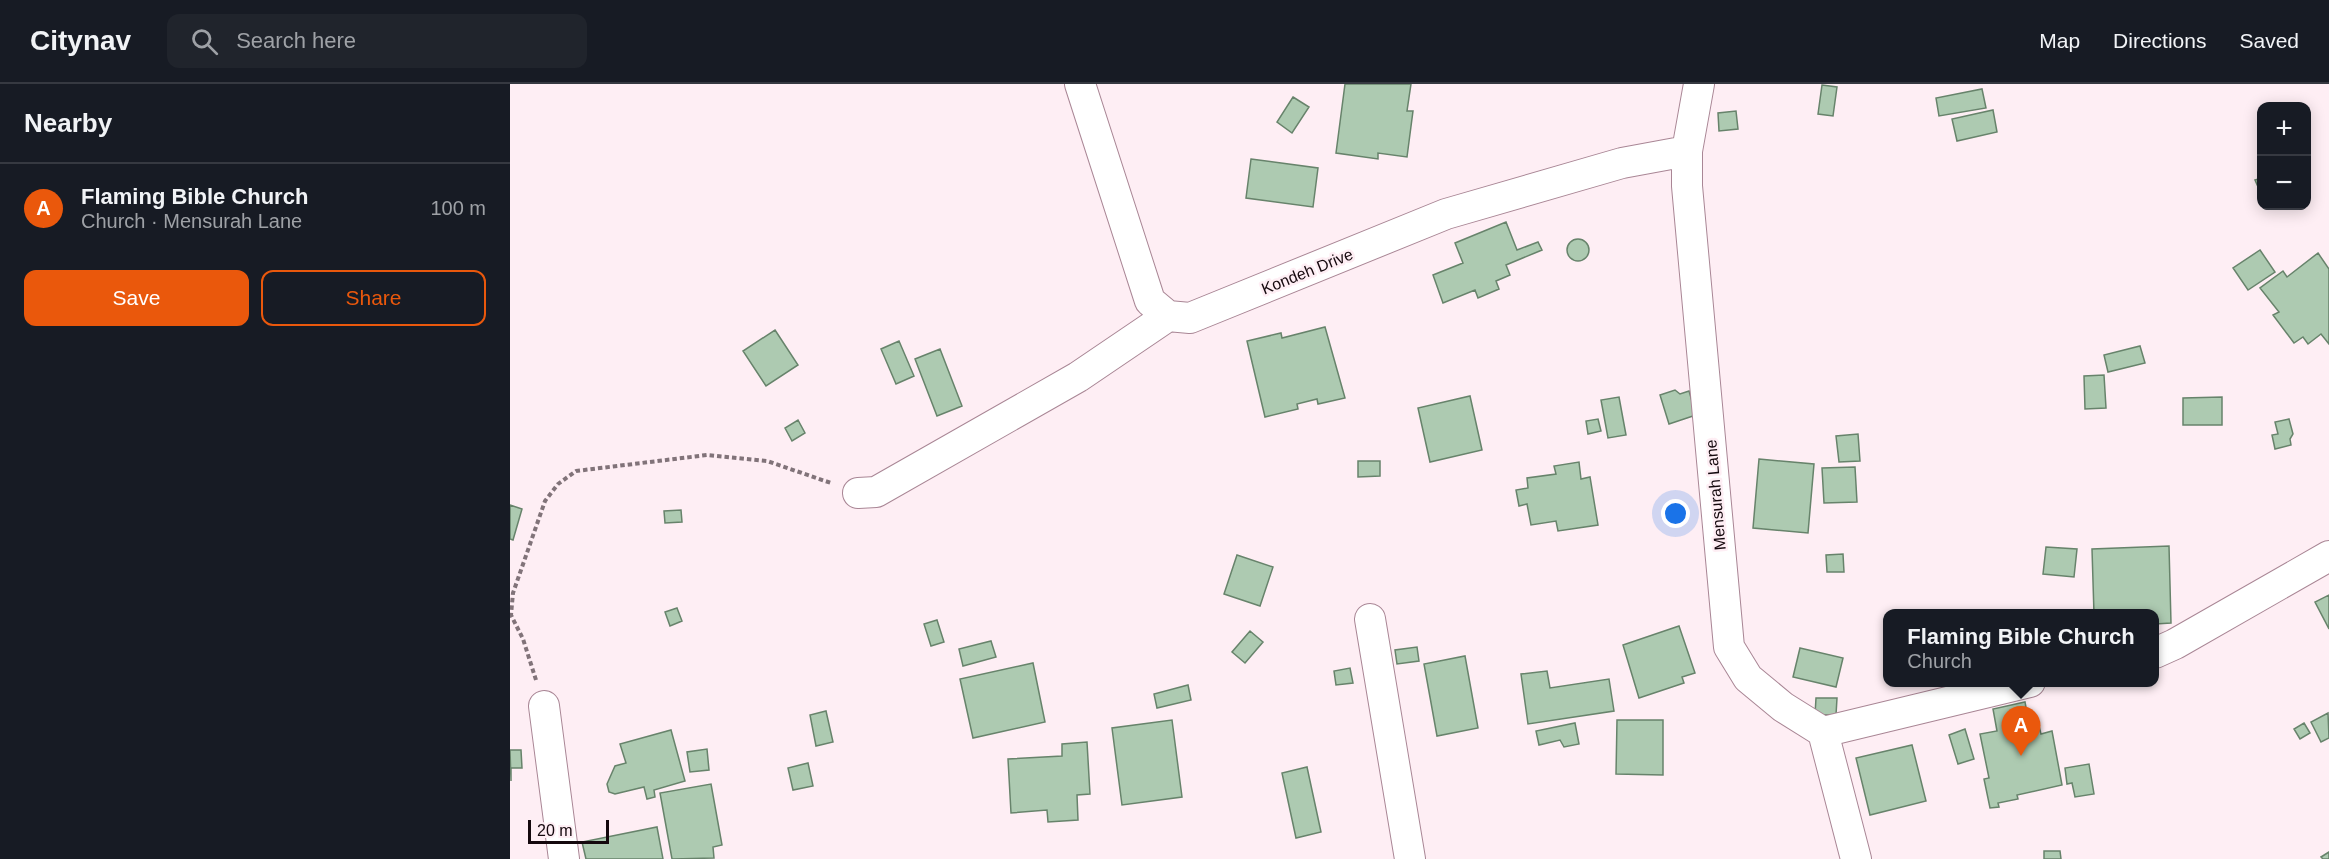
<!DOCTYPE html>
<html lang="en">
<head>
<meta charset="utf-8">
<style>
  :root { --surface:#171b24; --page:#20242c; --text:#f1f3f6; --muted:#9ea1a6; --line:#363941; --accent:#ea580c }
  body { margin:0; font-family:Helvetica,sans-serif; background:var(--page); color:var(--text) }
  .controls { position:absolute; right:18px; top:18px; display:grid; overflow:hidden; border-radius:12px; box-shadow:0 3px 15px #0003 }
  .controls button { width:54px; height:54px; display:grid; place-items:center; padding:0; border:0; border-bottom:2px solid var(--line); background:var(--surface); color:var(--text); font:30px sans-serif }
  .scale { position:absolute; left:18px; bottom:15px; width:81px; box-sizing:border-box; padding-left:6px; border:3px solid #14080d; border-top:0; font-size:16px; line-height:21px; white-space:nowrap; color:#14080d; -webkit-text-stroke:4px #feeef4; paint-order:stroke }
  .you { position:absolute; left:1166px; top:430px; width:21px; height:21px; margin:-15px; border:4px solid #fff; border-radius:50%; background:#1a73e8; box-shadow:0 0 0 9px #1a73e833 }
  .badge { display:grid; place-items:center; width:39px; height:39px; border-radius:50%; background:var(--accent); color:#fff; font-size:20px; font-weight:700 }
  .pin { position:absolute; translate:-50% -50px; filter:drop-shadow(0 2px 3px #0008) }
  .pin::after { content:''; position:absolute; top:32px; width:21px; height:18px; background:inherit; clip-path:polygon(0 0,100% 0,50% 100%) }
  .popup { position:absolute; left:1373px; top:525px; width:276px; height:78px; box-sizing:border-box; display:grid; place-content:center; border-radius:12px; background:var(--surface); filter:drop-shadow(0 2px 4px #0005); font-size:20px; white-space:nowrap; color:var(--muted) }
  .popup b { font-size:22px; color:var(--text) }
  .popup::after { content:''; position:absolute; left:50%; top:100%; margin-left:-12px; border:12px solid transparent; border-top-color:var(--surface) }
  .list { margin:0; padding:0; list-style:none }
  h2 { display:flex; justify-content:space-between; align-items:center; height:78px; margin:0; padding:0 24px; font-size:26px }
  h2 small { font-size:20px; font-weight:400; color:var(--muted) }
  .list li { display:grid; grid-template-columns:39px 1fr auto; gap:18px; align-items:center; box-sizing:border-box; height:90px; padding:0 24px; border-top:2px solid var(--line) }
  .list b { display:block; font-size:22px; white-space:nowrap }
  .list p { margin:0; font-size:20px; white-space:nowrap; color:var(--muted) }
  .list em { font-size:20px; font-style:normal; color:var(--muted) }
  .actions { display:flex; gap:12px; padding:18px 24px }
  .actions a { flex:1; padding:14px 0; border:2px solid var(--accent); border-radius:12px; text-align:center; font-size:21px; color:var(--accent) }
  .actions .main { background:var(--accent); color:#fff }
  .icon { flex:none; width:33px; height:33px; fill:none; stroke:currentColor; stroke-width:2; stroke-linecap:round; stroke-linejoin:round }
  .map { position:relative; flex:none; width:1819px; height:775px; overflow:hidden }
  header { display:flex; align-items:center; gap:36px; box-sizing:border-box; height:84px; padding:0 30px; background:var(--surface); border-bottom:2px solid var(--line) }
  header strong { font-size:28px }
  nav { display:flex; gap:33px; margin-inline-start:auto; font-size:21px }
  .search { width:420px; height:54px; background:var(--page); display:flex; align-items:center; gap:15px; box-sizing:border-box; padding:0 21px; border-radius:12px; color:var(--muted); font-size:22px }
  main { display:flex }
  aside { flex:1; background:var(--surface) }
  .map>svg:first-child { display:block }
  .building { fill:#adcab1; stroke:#67836b; stroke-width:1.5 }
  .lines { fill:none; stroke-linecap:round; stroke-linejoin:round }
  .minor-casing { stroke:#a98695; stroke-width:32 }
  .path { stroke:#817379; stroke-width:4; stroke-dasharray:4.5 3; stroke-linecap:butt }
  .minor { stroke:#fff; stroke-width:30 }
  .labels { text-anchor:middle; stroke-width:5; stroke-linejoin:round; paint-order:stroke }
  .street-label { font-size:16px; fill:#14080d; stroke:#feeef4 }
</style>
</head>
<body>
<header>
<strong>Citynav</strong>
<div class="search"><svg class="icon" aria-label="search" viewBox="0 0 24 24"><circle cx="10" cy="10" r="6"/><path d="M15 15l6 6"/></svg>Search here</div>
<nav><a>Map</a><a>Directions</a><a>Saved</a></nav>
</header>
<main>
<aside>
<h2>Nearby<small></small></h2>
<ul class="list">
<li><span class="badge">A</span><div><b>Flaming Bible Church</b><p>Church · Mensurah Lane</p></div><em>100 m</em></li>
</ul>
<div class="actions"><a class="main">Save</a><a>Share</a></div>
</aside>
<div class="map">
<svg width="1819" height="775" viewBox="0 0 1819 775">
  <rect width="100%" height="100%" fill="#feeef4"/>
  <path class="building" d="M835 0H901L897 27H903L897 73 868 69V75L826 69Z
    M1312 1 1327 3 1323 32 1308 30Z
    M1472 5 1476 24 1429 32 1426 14Z
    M783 13 799 23 782 49 767 38Z
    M1483 26 1487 48 1447 57 1442 35Z
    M1226 27 1228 45 1209 47 1208 29Z
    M741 75 808 84 803 123 736 114Z
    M1752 94V112L1745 96Z
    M996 138 1007 166 1028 158 1032 166 996 181 1000 191 986 197 989 205 968 214 965 206 933 219 923 191 953 179 945 159Z
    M1057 166a11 11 0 1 1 22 0a11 11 0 1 1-22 0Z
    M1750 166 1765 188 1738 206 1723 184Z
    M1808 169 1819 185V260L1811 250 1798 260 1793 253 1784 259 1763 231 1769 228 1750 204 1773 187 1777 193Z
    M815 243 835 314 808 320 807 315 787 320 788 325 755 333 737 257 771 249 772 254Z
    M265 246 288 281 256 302 233 267Z
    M389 257 404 292 386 300 371 265Z
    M1630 262 1635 279 1598 288 1594 271Z
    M430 265 452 322 427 332 405 275Z
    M1594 291 1596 324 1575 325 1574 292Z
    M1165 306 1170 310 1179 307 1186 331 1159 340 1150 311Z
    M960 312 972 366 920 378 908 324Z
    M1109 313 1116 351 1098 354 1091 316Z
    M1712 313V341H1673V314Z
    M1088 335 1091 347 1078 350 1076 337Z
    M1779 335 1783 350 1780 355 1781 361 1765 365 1762 351 1768 350 1765 338Z
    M288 336 295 349 282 357 275 344Z
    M1348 350 1350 377 1329 378 1326 352Z
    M1249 375 1304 380 1298 449 1243 444Z
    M848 377H870V392L848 393Z
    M1069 378 1071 395 1080 393 1088 441 1048 447 1046 437 1021 441 1017 420 1009 422 1006 406 1018 404 1017 394 1046 390 1044 382Z
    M1345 383 1347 418 1314 419 1312 384Z
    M0 421 12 425 3 456 0 455Z
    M171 426 172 438 155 439 154 427Z
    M1659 462 1661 539 1645 540V530H1584L1582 465Z
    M1536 463 1567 465 1564 493 1533 490Z
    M1333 470 1334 488H1317L1316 471Z
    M727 471 763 483 750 522 714 510Z
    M1819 511V545L1805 518Z
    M167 524 172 537 160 542 155 528Z
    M427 536 434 558 421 562 414 540Z
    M1169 542 1185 589 1172 593 1174 599 1129 614 1113 561Z
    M740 547 753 558 735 579 722 568Z
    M481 557 486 573 453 582 449 565Z
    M907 563 909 577 887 580 885 566Z
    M1290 564 1333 574 1326 603 1283 593Z
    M955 572 968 644 927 652 914 580Z
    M523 579 535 638 463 654 450 595Z
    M840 584 843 599 826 601 824 587Z
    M1037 587 1040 604 1099 595 1104 627 1018 640 1011 590Z
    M678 601 681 616 647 624 644 610Z
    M1306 614H1327L1326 631H1305Z
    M1515 618 1519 640 1528 638 1531 650 1542 647 1552 701 1507 711 1508 715 1488 719 1489 723 1480 724 1474 695 1479 694 1470 650 1487 647 1483 625Z
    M316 627 323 658 306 662 300 631Z
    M1818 629 1819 654 1811 658 1801 638Z
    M662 636 672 713 612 721 602 644Z
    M1107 636H1153V691L1106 690Z
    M1065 639 1069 660 1054 663 1050 656 1029 661 1026 647Z
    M1794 639 1800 649 1790 655 1784 645Z
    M1455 645 1464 675 1448 680 1439 651Z
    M161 646 175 697 144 706 145 713 137 715 134 703 105 710 99 708 97 700 105 682 116 679 110 660Z
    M577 658 580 710 567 711 568 736 538 738 537 726 501 729 498 675 552 672V660Z
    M1402 661 1416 717 1360 731 1346 674Z
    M197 665 199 686 180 688 177 668Z
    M0 666H11L12 684H1V697Z
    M298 679 303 702 283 706 278 684Z
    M1579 680 1584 710 1565 713 1562 699 1557 700 1555 684Z
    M797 683 811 748 786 754 772 689Z
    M201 700 212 761 203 763 204 774 162 775 150 709Z
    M147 743 153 775H76L72 758Z
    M1534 767H1550L1551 775H1534Z
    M1819 768V775H1813L1811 773Z"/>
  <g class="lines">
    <g class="minor-casing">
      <path id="minor" d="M570 0 640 217 658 232 680 234 936 130 1112 79 1177 67
        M1189 0 1177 67V102L1219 563 1238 594 1273 623 1313 648 1346 775
        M348 409 366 408 568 293 658 232
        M860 535 900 775
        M1645 569 1665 560 1819 472
        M34 622 54 775
        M1313 648 1520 598"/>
    </g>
    <path class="path" d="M26 596 13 555 1 531 3 509 35 417 48 400 66 387 197 371 257 377 321 399"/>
    <use href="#minor" class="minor"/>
  </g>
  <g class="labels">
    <g class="street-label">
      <text transform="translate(797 187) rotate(-22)" y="6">Kondeh Drive</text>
      <text transform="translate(1205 411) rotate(-95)" y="6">Mensurah Lane</text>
    </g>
  </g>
</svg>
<div class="controls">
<button>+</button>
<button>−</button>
</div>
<div class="scale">20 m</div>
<div class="you"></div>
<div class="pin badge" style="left:1511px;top:672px">A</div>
<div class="popup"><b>Flaming Bible Church</b>Church</div>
</div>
</main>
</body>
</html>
